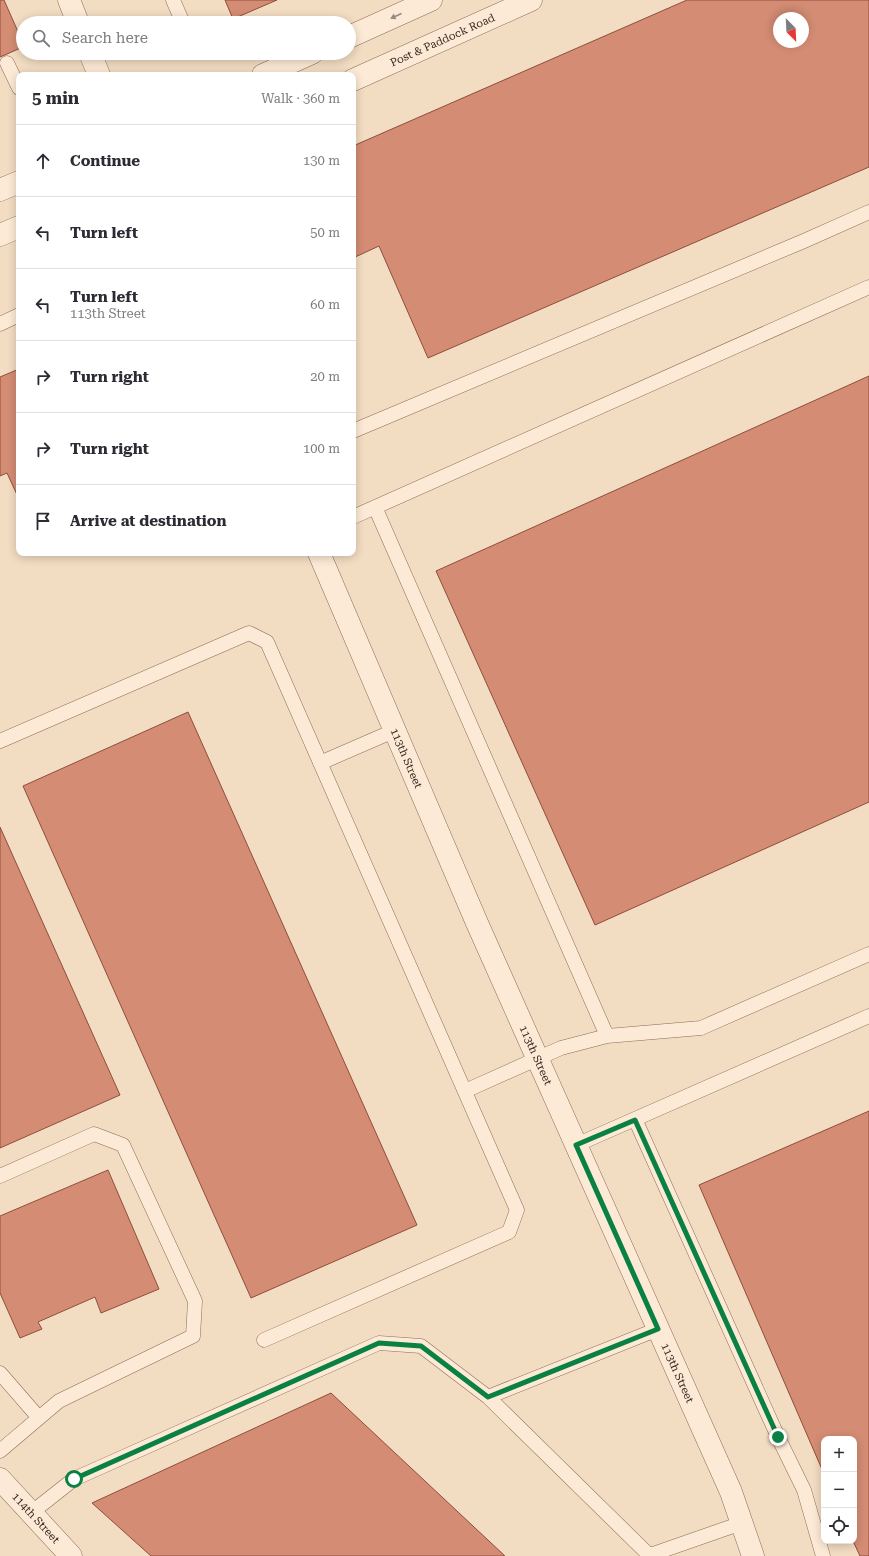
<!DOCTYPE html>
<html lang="en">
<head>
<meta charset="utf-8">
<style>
  :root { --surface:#fff; --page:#f2f2f3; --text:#2b2b33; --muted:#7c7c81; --line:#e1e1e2 }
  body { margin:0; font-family:"Roboto Serif",serif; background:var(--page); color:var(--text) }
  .controls { position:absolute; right:12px; bottom:12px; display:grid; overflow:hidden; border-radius:8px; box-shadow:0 2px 10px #0003 }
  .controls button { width:36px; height:36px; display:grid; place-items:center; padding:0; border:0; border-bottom:1px solid var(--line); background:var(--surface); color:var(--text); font:20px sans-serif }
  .compass { position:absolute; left:773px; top:12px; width:36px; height:36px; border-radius:50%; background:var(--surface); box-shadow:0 2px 10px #0003; rotate:156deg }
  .stop { position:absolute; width:12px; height:12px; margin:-9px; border:3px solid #0b8043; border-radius:50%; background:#fff }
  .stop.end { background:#0b8043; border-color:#fff; box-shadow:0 1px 4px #0008 }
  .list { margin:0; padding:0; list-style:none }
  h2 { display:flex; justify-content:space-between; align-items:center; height:52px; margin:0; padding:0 16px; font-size:17px }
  h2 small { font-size:13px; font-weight:400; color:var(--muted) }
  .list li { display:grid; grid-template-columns:26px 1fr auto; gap:12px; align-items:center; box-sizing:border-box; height:72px; padding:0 16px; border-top:1px solid var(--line) }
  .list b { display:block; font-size:15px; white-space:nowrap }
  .list p { margin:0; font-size:13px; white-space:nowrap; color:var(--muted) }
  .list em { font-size:13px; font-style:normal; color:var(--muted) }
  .icon { flex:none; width:22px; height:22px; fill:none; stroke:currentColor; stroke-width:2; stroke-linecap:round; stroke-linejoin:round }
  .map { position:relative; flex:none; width:869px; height:1556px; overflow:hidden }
  .search { position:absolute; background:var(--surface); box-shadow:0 2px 10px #0003; left:16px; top:16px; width:340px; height:44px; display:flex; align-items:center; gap:10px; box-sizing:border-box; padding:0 14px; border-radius:22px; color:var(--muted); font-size:15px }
  .panel { position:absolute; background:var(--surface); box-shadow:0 2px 10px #0003; left:16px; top:72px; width:340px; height:484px; border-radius:8px }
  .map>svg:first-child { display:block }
  .building { fill:#d48c74; stroke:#8f4e3a; fill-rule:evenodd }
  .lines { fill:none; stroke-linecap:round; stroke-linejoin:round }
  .service-casing { stroke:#8e6b57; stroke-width:15 }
  .minor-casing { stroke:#8e6b57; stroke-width:23 }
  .tertiary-casing { stroke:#8e6b57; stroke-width:23 }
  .service { stroke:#fcead6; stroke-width:14 }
  .minor { stroke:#fcead6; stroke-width:22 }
  .tertiary { stroke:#fcead6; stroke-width:22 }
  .oneway { fill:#9c887a }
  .route { stroke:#0b8043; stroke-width:5 }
  .labels { text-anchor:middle; stroke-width:3; stroke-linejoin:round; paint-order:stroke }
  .street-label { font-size:11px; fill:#3c271d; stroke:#f9e7d2 }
</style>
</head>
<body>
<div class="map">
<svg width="869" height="1556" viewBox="0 0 869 1556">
  <rect width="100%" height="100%" fill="#f2dcc2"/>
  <path class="building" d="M0 0H4L23 43V47L0 57Z
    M225 0H277L233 19Z
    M687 0H869V167L428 358 379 246 353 258V146ZM779 18H803V42H779Z
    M19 369V499L7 473 0 476V377Z
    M869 376V802L595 925 436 571Z
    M188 712 417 1225 251 1298 23 786Z
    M0 827 120 1095 0 1148Z
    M869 1111V1556H860L853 1541 854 1439H824V1474L699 1185Z
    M108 1170 159 1289 101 1313 95 1297 38 1322 42 1329 20 1338 0 1293V1216Z
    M331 1393 505 1556H151L92 1503Z"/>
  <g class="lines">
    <g class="service-casing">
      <path id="service" d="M173 0 183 23
        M7 63 19 88
        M0 324 19 315
        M353 431 804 241 869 212
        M375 507 607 1036
        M353 517 869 287
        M0 741 249 633 267 642 517 1210 509 1232 264 1340
        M320 763 396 730
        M465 1091 561 1048 607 1036 701 1028 869 954
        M635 1119 778 1437 804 1490 823 1556
        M576 1145 869 1016
        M0 1176 94 1134 123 1145 195 1301 193 1336 59 1401 0 1451
        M0 1373 39 1418
        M488 1397 650 1556
        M31 1513 74 1479 379 1343 421 1346 488 1397 658 1329
        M650 1555 742 1523"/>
    </g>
    <g class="minor-casing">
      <g id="minor">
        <path d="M69 0 78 23"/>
        <path d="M90 53 99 75"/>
        <path id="s1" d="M319 553 477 923 731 1492 753 1556"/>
        <path id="s2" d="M0 1479 71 1556"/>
      </g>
    </g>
    <g class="tertiary-casing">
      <g id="tertiary">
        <path d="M349 37 431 0"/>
        <path d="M263 75 312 53"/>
        <path id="s3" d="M353 80 531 0"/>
        <path d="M0 190 19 182"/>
        <path d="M0 235 19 227"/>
      </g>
    </g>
    <use href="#service" class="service"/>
    <use href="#minor" class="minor"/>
    <use href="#tertiary" class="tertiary"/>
  </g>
  <defs><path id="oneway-solid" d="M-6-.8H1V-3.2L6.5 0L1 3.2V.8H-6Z"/></defs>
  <use class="oneway" href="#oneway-solid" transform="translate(396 16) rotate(156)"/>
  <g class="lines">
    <path class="route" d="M74 1479 379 1343 421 1346 488 1397 658 1329 576 1145 635 1120 778 1437"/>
  </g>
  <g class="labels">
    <g class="street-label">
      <text dy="4" stroke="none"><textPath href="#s3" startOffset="98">Post &amp; Paddock Road</textPath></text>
      <text dy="4" stroke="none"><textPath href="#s1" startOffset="223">113th Street</textPath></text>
      <text dy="4" stroke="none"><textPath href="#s1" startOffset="547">113th Street</textPath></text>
      <text dy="4" stroke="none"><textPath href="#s1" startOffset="895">113th Street</textPath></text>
      <text dy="4" stroke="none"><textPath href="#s2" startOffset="53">114th Street</textPath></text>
    </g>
  </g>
</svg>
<div class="controls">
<button>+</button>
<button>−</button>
<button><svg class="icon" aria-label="locate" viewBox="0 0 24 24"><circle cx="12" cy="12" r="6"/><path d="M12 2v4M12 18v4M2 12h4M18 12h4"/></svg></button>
</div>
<svg class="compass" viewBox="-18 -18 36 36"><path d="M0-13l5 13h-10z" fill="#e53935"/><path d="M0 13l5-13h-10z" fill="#7c7c81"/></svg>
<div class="stop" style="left:74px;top:1479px"></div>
<div class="stop end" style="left:778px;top:1437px"></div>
<div class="search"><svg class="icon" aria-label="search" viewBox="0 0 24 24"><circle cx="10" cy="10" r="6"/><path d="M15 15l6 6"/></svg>Search here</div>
<section class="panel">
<h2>5 min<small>Walk · 360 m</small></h2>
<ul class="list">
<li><svg class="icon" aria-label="ahead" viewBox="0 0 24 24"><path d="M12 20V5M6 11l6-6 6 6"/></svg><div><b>Continue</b></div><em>130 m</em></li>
<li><svg class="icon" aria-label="left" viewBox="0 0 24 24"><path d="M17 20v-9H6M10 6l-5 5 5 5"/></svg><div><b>Turn left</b></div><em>50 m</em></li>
<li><svg class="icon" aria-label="left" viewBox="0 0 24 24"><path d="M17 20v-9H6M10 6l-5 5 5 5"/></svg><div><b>Turn left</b><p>113th Street</p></div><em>60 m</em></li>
<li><svg class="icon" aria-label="right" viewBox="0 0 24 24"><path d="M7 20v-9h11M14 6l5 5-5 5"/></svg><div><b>Turn right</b></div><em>20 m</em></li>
<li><svg class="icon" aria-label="right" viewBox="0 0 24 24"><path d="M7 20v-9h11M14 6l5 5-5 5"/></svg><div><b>Turn right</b></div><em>100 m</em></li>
<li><svg class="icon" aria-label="arrive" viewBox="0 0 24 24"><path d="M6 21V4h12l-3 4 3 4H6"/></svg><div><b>Arrive at destination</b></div></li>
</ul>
</section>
</div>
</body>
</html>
